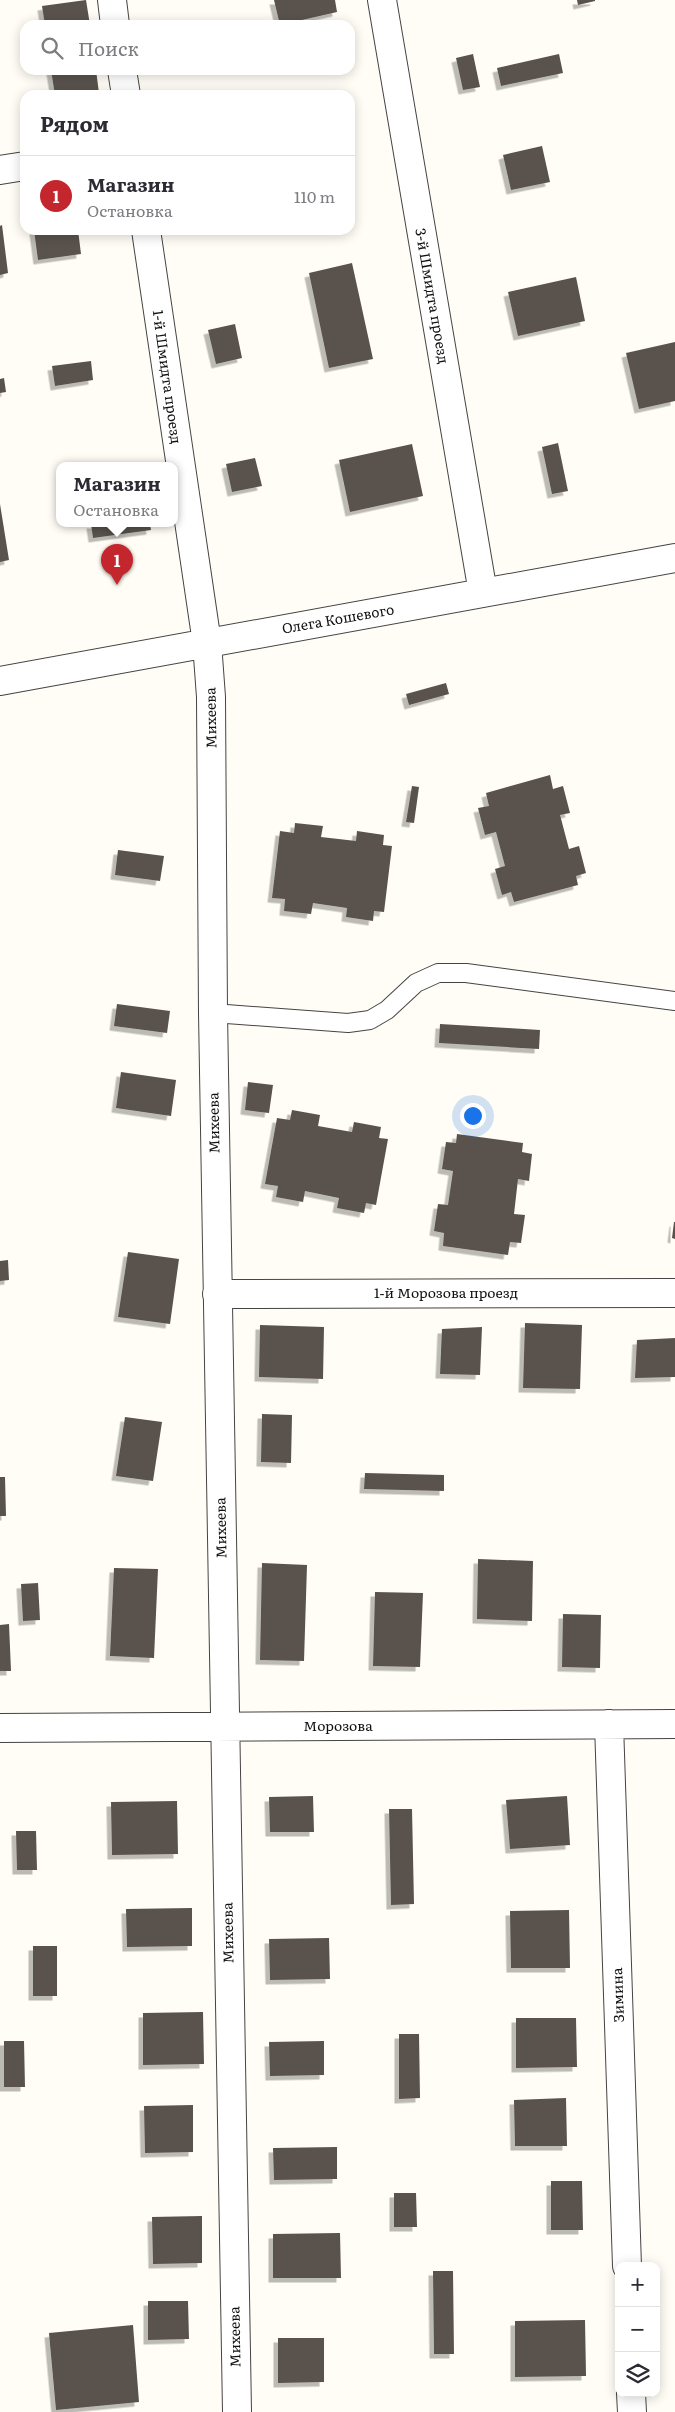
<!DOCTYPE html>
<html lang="ru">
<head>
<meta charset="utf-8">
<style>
  :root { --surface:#fff; --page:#f7f7f7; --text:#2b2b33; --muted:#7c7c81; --line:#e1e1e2; --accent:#c4262e }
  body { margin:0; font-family:Literata,serif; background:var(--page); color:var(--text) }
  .controls { position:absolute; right:15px; bottom:15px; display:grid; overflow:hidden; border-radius:10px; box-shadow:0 2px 12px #0003 }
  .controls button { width:45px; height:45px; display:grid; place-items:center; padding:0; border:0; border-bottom:1px solid var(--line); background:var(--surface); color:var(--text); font:25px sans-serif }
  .you { position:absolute; left:472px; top:1115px; width:18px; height:18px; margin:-12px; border:4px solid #fff; border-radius:50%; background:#1a73e8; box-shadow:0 0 0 8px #1a73e833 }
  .badge { display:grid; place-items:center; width:32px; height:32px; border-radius:50%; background:var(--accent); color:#fff; font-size:16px; font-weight:700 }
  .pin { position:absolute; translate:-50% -41px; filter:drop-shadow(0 1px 2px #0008) }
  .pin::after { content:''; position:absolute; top:26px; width:18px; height:15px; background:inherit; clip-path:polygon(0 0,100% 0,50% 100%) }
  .popup { position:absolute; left:56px; top:462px; width:122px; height:65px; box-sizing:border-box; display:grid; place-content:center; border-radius:10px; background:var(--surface); filter:drop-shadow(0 1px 4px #0005); font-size:16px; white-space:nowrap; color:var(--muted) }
  .popup b { font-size:19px; color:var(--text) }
  .popup::after { content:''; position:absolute; left:50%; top:100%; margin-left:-10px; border:10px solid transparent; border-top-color:var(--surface) }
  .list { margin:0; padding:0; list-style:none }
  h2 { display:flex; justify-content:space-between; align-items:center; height:65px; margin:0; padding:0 20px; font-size:21px }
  h2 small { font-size:16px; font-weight:400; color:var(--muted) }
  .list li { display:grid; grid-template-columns:32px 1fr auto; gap:15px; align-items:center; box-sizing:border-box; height:80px; padding:0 20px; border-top:1px solid var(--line) }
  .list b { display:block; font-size:19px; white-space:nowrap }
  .list p { margin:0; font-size:16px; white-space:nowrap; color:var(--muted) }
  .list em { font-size:16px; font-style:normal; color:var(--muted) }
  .icon { flex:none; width:28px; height:28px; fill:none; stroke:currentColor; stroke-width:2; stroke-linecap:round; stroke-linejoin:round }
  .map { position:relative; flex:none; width:675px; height:2412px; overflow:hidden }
  .search { position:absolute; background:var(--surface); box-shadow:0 2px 12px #0003; left:20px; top:20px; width:335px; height:55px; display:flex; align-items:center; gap:12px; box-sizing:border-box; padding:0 18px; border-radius:15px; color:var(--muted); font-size:19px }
  .panel { position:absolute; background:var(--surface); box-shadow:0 2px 12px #0003; left:20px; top:90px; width:335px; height:145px; border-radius:15px }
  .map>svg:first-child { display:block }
  .building { fill:#5a524d; filter:url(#shadow) }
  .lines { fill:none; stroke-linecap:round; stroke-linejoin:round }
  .service-casing { stroke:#444; stroke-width:20 }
  .minor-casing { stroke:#444; stroke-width:30 }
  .service { stroke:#fff; stroke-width:18 }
  .minor { stroke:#fff; stroke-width:28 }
  .labels { text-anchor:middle; stroke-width:5; stroke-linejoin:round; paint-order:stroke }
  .street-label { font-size:14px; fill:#111; stroke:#fff }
</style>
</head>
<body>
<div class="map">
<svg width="675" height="2412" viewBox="0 0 675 2412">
  <defs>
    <filter id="shadow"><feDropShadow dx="-4.5" dy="4.5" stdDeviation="0" flood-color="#0004"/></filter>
  </defs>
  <rect width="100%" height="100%" fill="#fffdf5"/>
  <path class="building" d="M86 0 90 25H45L42 6Z
    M274 0H335L337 12 280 25Z
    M577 0H595V1L578 5Z
    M473 54 480 87 463 90 456 58Z
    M559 54 563 73 501 86 497 68Z
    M51 70H96L99 93 55 95Z
    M542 146 550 182 511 190 503 155Z
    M2 225 8 273 0 275V226Z
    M34 230H78L81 254 38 260Z
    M352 263 373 359 329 368 309 273Z
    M576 277 585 321 518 336 508 292Z
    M235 324 242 358 216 364 208 330Z
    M675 342V401L639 409 626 353Z
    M91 361 93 380 55 386 52 366Z
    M4 378 6 392 0 393V379Z
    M558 443 568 491 552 494 542 447Z
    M412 444 423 496 350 512 339 460Z
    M255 458 262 486 232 492 226 464Z
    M0 504 9 560 0 562Z
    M91 524H150L151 530 93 538Z
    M446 683 449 694 409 705 406 694Z
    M550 775 553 789 563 786 570 813 560 815 569 849 579 846 586 873 576 876 578 885 514 902 511 892 502 895 495 869 505 866 496 832 485 835 478 808 489 806 486 793Z
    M412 786 419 787 414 823 406 822Z
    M295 823 323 826 321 837 356 841 357 831 384 835 383 845 392 846 384 912 374 911 373 921 346 917 347 908 313 903 311 914 284 911 285 899 272 898 280 831 294 833Z
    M118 850 164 856 160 881 115 875Z
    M117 1004 170 1011 167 1033 114 1026Z
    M440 1024 540 1030 539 1049 439 1043Z
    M121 1072 176 1080 171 1116 116 1108Z
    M248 1082 273 1085 269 1113 245 1110Z
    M292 1110 320 1115 318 1126 352 1132 354 1122 381 1127 379 1138 388 1139 376 1205 366 1203 364 1213 337 1208 339 1198 305 1191 303 1202 276 1197 278 1186 265 1184 277 1118 290 1120Z
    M457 1134 523 1143 522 1152 532 1154 529 1181 518 1179 514 1214 525 1215 521 1243 510 1242 508 1255 443 1246 444 1233 434 1231 438 1204 448 1205 453 1171 442 1169 446 1142 456 1143Z
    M674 1222H675V1239L672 1238Z
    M128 1252 179 1259 170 1324 118 1317Z
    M8 1260 9 1280 0 1281V1261Z
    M525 1323 582 1325 580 1389 523 1388Z
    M260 1325 324 1327 323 1379 259 1377Z
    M482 1327 480 1375 440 1374 442 1329Z
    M675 1338V1377L635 1378 637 1340Z
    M262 1414 292 1415 291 1463 261 1462Z
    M125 1417 162 1422 153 1481 116 1476Z
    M365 1473 444 1475V1491L364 1489Z
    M0 1477H5L6 1516H0Z
    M478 1559 533 1561 532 1621 477 1619Z
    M262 1563 307 1565 304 1661 260 1660Z
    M114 1568 158 1569 154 1658 110 1656Z
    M38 1583 40 1620 23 1621 21 1584Z
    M375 1592 423 1593 420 1667 373 1666Z
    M563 1614 601 1615 600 1668 562 1667Z
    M9 1624 11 1671H0V1625Z
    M313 1796 314 1832H270L269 1797Z
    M567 1796 570 1845 510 1849 506 1800Z
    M177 1801 178 1854 112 1855 111 1802Z
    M389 1809H412L414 1904 391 1905Z
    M16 1831H36L37 1870H17Z
    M192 1908V1946L127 1947 126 1909Z
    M569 1910 570 1968H511L510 1911Z
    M329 1938 330 1979 270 1980 269 1939Z
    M33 1946H57V1996H33Z
    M203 2012 204 2064 143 2065V2013Z
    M516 2018H576L577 2067 516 2068Z
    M399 2034H419L420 2098 399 2099Z
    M4 2041H24L25 2087H4Z
    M324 2041V2075L270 2076 269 2042Z
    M566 2098 567 2146H515L514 2100Z
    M193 2105V2152L145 2153 144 2106Z
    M337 2147V2179L274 2180 273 2148Z
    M551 2181H582L583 2230H551Z
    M394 2193H416L417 2227H394Z
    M202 2216V2263L153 2264 152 2217Z
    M340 2233 341 2278H273V2234Z
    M433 2271H453L454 2354H434Z
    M148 2301H188L189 2339 148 2340Z
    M585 2320 586 2376 515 2377V2321Z
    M133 2325 139 2402 56 2410 49 2333Z
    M278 2338H324V2382L278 2383Z"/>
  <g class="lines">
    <g class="service-casing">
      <path id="service" d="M213 1013 348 1023 370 1020 387 1010 416 983 438 973H466L675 1001"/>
    </g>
    <g class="minor-casing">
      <path id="minor" d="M112 0 115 25
        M382 0 483 593
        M122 70 126 95
        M0 170 25 166
        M146 230 207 643 211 697 213 1013 237 2412
        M0 681 675 558
        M217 1294 675 1293
        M609 1724 627 2266
        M0 1728 675 1724
        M631 2393 632 2412"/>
    </g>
    <use href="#service" class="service"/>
    <use href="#minor" class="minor"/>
  </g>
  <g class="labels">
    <g class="street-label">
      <text transform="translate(432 296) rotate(80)" y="5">3-й Шмидта проезд</text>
      <text transform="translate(167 377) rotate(82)" y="5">1-й Шмидта проезд</text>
      <text transform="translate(338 619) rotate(-10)" y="5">Олега Кошевого</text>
      <text transform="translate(211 718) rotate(-91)" y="5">Михеева</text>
      <text transform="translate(214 1123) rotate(-91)" y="5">Михеева</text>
      <text x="446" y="1298">1-й Морозова проезд</text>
      <text transform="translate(221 1528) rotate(-91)" y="5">Михеева</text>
      <text x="338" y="1731">Морозова</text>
      <text transform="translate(228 1933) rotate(-91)" y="5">Михеева</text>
      <text transform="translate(618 1995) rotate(-92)" y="5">Зимина</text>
      <text transform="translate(235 2337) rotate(-91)" y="5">Михеева</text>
    </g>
  </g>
</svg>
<div class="controls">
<button>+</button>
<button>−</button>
<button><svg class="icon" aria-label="layers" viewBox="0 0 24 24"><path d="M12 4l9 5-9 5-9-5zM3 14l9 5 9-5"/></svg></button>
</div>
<div class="you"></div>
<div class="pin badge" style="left:117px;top:585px">1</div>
<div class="popup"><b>Магазин</b>Остановка</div>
<div class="search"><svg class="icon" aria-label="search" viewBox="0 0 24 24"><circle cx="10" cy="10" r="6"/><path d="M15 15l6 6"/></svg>Поиск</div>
<section class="panel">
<h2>Рядом<small></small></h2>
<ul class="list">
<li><span class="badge">1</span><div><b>Магазин</b><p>Остановка</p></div><em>110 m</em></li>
</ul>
</section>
</div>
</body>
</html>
